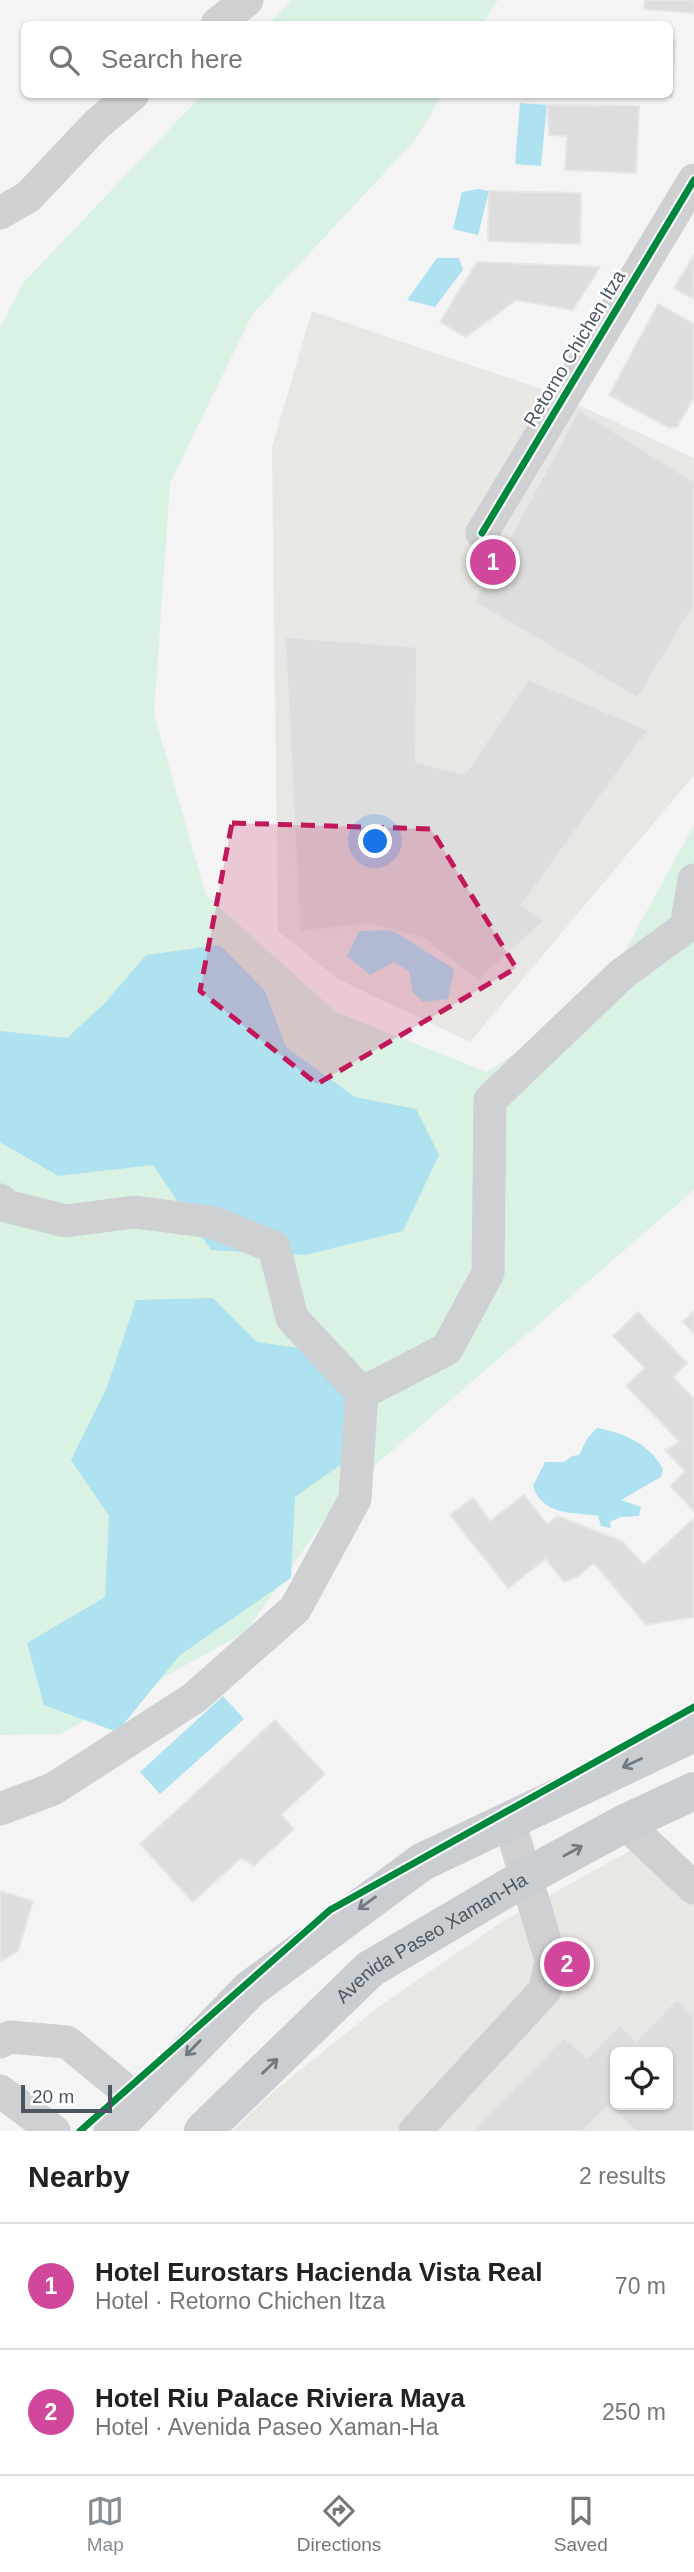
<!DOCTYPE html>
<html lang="en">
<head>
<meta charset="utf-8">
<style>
  :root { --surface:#fff; --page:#f2f2f2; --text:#222; --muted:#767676; --line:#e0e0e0; --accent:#868d94 }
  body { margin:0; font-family:Arial,sans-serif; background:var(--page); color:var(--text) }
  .controls { position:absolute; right:21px; bottom:21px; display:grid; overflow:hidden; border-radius:10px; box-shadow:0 2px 5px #0004 }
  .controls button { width:63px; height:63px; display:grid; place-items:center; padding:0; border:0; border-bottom:2px solid var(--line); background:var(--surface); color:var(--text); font:35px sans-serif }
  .scale { position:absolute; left:21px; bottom:18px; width:91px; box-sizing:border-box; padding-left:7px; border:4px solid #4a5661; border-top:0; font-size:19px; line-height:24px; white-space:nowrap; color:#4a5661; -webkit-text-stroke:5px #fff; paint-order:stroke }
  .you { position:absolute; left:376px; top:842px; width:24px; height:24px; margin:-18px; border:5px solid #fff; border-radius:50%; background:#1a73e8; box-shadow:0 0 0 10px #1a73e833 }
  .badge { display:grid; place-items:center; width:46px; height:46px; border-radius:50%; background:var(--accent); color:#fff; font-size:23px; font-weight:700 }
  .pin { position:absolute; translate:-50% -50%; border:4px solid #fff; box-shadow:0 2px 7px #0006 }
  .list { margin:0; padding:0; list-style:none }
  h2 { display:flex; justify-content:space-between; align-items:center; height:91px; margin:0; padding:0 28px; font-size:30px }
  h2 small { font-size:23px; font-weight:400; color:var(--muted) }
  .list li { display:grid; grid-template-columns:46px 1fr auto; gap:21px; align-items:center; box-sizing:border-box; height:126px; padding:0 28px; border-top:2px solid var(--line) }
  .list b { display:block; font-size:26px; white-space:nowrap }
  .list p { margin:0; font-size:23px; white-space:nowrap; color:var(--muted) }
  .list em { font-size:23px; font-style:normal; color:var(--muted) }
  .icon { flex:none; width:38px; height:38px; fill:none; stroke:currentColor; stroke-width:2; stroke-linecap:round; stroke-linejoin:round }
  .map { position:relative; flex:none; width:694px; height:2131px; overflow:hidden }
  .search { position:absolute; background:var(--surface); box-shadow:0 2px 5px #0004; left:21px; right:21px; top:21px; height:77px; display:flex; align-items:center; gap:18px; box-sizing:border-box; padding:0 24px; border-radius:10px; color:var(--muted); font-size:26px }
  .sheet { height:343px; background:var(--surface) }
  nav { display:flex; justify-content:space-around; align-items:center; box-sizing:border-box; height:98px; border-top:2px solid var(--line); background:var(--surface); font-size:19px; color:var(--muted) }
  nav a { display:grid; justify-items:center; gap:4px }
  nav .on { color:var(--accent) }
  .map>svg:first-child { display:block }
  .commercial { fill:#e8e7e3; fill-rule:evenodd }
  .green { fill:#d9f2e3 }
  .water { fill:#aee2f0 }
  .building { fill:#ddddde; stroke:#e5e6e7; stroke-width:2; fill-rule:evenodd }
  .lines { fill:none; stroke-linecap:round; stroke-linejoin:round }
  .minor { stroke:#ced0d2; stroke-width:33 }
  .major { stroke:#caced1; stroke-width:38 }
  .cycleway-casing { stroke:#fff; stroke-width:11 }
  .cycleway { stroke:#00873e; stroke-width:7 }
  .oneway { stroke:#707a83 }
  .marked { fill:#c2185b; fill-opacity:0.2; stroke:#c2185b; stroke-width:5; stroke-dasharray:14 9; stroke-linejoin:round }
  .labels { text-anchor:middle; stroke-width:5; stroke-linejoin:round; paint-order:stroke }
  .street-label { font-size:19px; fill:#4a5661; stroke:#fff }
</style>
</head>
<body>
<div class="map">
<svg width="694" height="2131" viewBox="0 0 694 2131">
  <rect width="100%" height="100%" fill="#f4f4f4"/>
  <path class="commercial" d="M312 311 550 392 694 458V775L470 1042 338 979 278 931 272 447Z
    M635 1848 694 1901V2131H233L267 2097 377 2008 503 1921ZM615 2052H668V2105H615Z"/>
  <path class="green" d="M291 0H498L483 24H269Z
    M202 95H442L415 140 252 315 170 483 154 714 206 895 336 1012 487 1072 600 996 694 825V1190L344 1492 246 1632 60 1734 0 1735V328L24 282Z"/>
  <path class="water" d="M520 103 547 105 541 166 515 164Z
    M478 189 489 191 478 235 453 229 462 192Z
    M437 258H459L463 270 435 307 407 300Z
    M392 930 454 969 448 999 423 1002 413 993 409 971 394 962 370 975 347 956 359 931Z
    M220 945 265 991 286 1047 355 1097 416 1109 439 1155 403 1231 305 1255 211 1250 153 1165 58 1176 0 1142V1031L67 1038 105 1003 146 955Z
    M213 1298 257 1342 312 1350 359 1400 353 1456 295 1497 291 1578 180 1655 117 1732 44 1705 27 1643 105 1597 109 1516 71 1460 107 1387 136 1300Z
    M597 1428C625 1433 649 1444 663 1469L661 1477 621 1500 641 1507 639 1516 621 1517 610 1522 611 1528 601 1526 598 1516C571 1512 542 1515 533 1486L545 1462H564L572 1456 579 1455 588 1437Z
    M223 1696 244 1719 160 1794 140 1772Z"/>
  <path class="building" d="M645 0H694V13L644 9Z
    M670 40H675L672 97 631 94H670Z
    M547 105 639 106 636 173 565 170 567 136 549 135Z
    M489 191 581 193 580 244 488 241Z
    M694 255V299L674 288Z
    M477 262 600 267 573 310 516 300 466 337 440 322Z
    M658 304 694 324V397L677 427 669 428 609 395Z
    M579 410 694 482V605L638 698 475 602Z
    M285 637 417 647 416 762 465 774 528 679 648 730 522 905 544 921 478 981 424 939 370 924 300 931Z
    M694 1311V1333L683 1322Z
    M638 1312 687 1363 673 1377 694 1399V1511L670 1486 685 1471 665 1450 680 1442 626 1386 645 1368 613 1336Z
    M524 1495 547 1524 558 1516 622 1541 644 1565 694 1518V1617L646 1625 594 1563 577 1577 564 1582 546 1559 508 1588 450 1515 473 1498 490 1521Z
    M275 1720 325 1774 281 1815 294 1829 254 1866 241 1858 193 1902 140 1844Z
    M0 1891 33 1901 18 1951 0 1962Z
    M677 1999 694 2016V2131H635L609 2105 583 2131H473L564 2037 587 2058 620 2025 636 2041ZM615 2052H668V2105H615Z"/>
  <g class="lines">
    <path class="minor" d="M217 24 247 0
      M0 213 28 197 97 124 133 94
      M482 533 694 180
      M0 1200 2 1205 66 1221 134 1212 212 1222 274 1247 292 1318 362 1393 355 1499 295 1609 194 1698 53 1789 0 1809
      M362 1393 447 1349 488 1273 490 1100 622 974 686 927 694 880
      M625 1823 694 1888
      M0 2042 10 2037 67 2042 140 2102
      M0 2091 54 2131
      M415 2131 545 1990 551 1960 509 1821"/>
    <g class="major">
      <path d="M112 2131 250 1989 422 1862 694 1733"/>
      <path id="s1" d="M203 2131 370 1969 526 1877 625 1823 694 1791"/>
    </g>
    <g class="cycleway-casing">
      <path id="cycleway" d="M482 533 694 180
        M80 2131 330 1910 694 1707"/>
    </g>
    <use href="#cycleway" class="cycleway"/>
  </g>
  <defs><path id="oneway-shaft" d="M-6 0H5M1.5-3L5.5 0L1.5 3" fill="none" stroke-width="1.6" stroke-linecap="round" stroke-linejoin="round" transform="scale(1.75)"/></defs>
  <g class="oneway">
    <use href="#oneway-shaft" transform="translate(632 1763) rotate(155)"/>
    <use href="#oneway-shaft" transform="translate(573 1851) rotate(-29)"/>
    <use href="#oneway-shaft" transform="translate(367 1903) rotate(144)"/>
    <use href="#oneway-shaft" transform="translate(193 2048) rotate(134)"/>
    <use href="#oneway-shaft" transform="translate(270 2066) rotate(-44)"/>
  </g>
  <path class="marked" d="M232 823 431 829 516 968 317 1084 200 991Z"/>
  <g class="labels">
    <g class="street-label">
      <text transform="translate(574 348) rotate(-59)" y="7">Retorno Chichen Itza</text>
      <text dy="7" stroke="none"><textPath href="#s1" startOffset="301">Avenida Paseo Xaman-Ha</textPath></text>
    </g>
  </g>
</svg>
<div class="controls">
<button><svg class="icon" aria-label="locate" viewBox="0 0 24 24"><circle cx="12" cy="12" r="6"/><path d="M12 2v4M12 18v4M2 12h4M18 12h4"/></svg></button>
</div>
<div class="scale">20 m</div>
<div class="you"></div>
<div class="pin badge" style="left:493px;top:562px;background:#d1479c">1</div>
<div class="pin badge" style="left:567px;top:1964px;background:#d1479c">2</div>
<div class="search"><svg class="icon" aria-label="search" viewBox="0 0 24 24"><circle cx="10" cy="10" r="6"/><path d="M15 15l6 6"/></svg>Search here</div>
</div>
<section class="sheet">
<h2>Nearby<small>2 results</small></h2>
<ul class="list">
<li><span class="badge" style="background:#d1479c">1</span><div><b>Hotel Eurostars Hacienda Vista Real</b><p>Hotel · Retorno Chichen Itza</p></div><em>70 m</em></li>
<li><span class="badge" style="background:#d1479c">2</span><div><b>Hotel Riu Palace Riviera Maya</b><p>Hotel · Avenida Paseo Xaman-Ha</p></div><em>250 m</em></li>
</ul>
</section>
<nav>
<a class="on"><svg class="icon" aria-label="map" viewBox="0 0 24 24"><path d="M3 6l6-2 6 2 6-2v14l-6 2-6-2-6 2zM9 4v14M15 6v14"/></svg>Map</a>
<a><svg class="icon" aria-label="directions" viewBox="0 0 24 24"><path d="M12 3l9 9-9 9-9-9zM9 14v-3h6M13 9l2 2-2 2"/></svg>Directions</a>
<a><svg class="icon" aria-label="saved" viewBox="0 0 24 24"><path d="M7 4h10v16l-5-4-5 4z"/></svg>Saved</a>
</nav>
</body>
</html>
